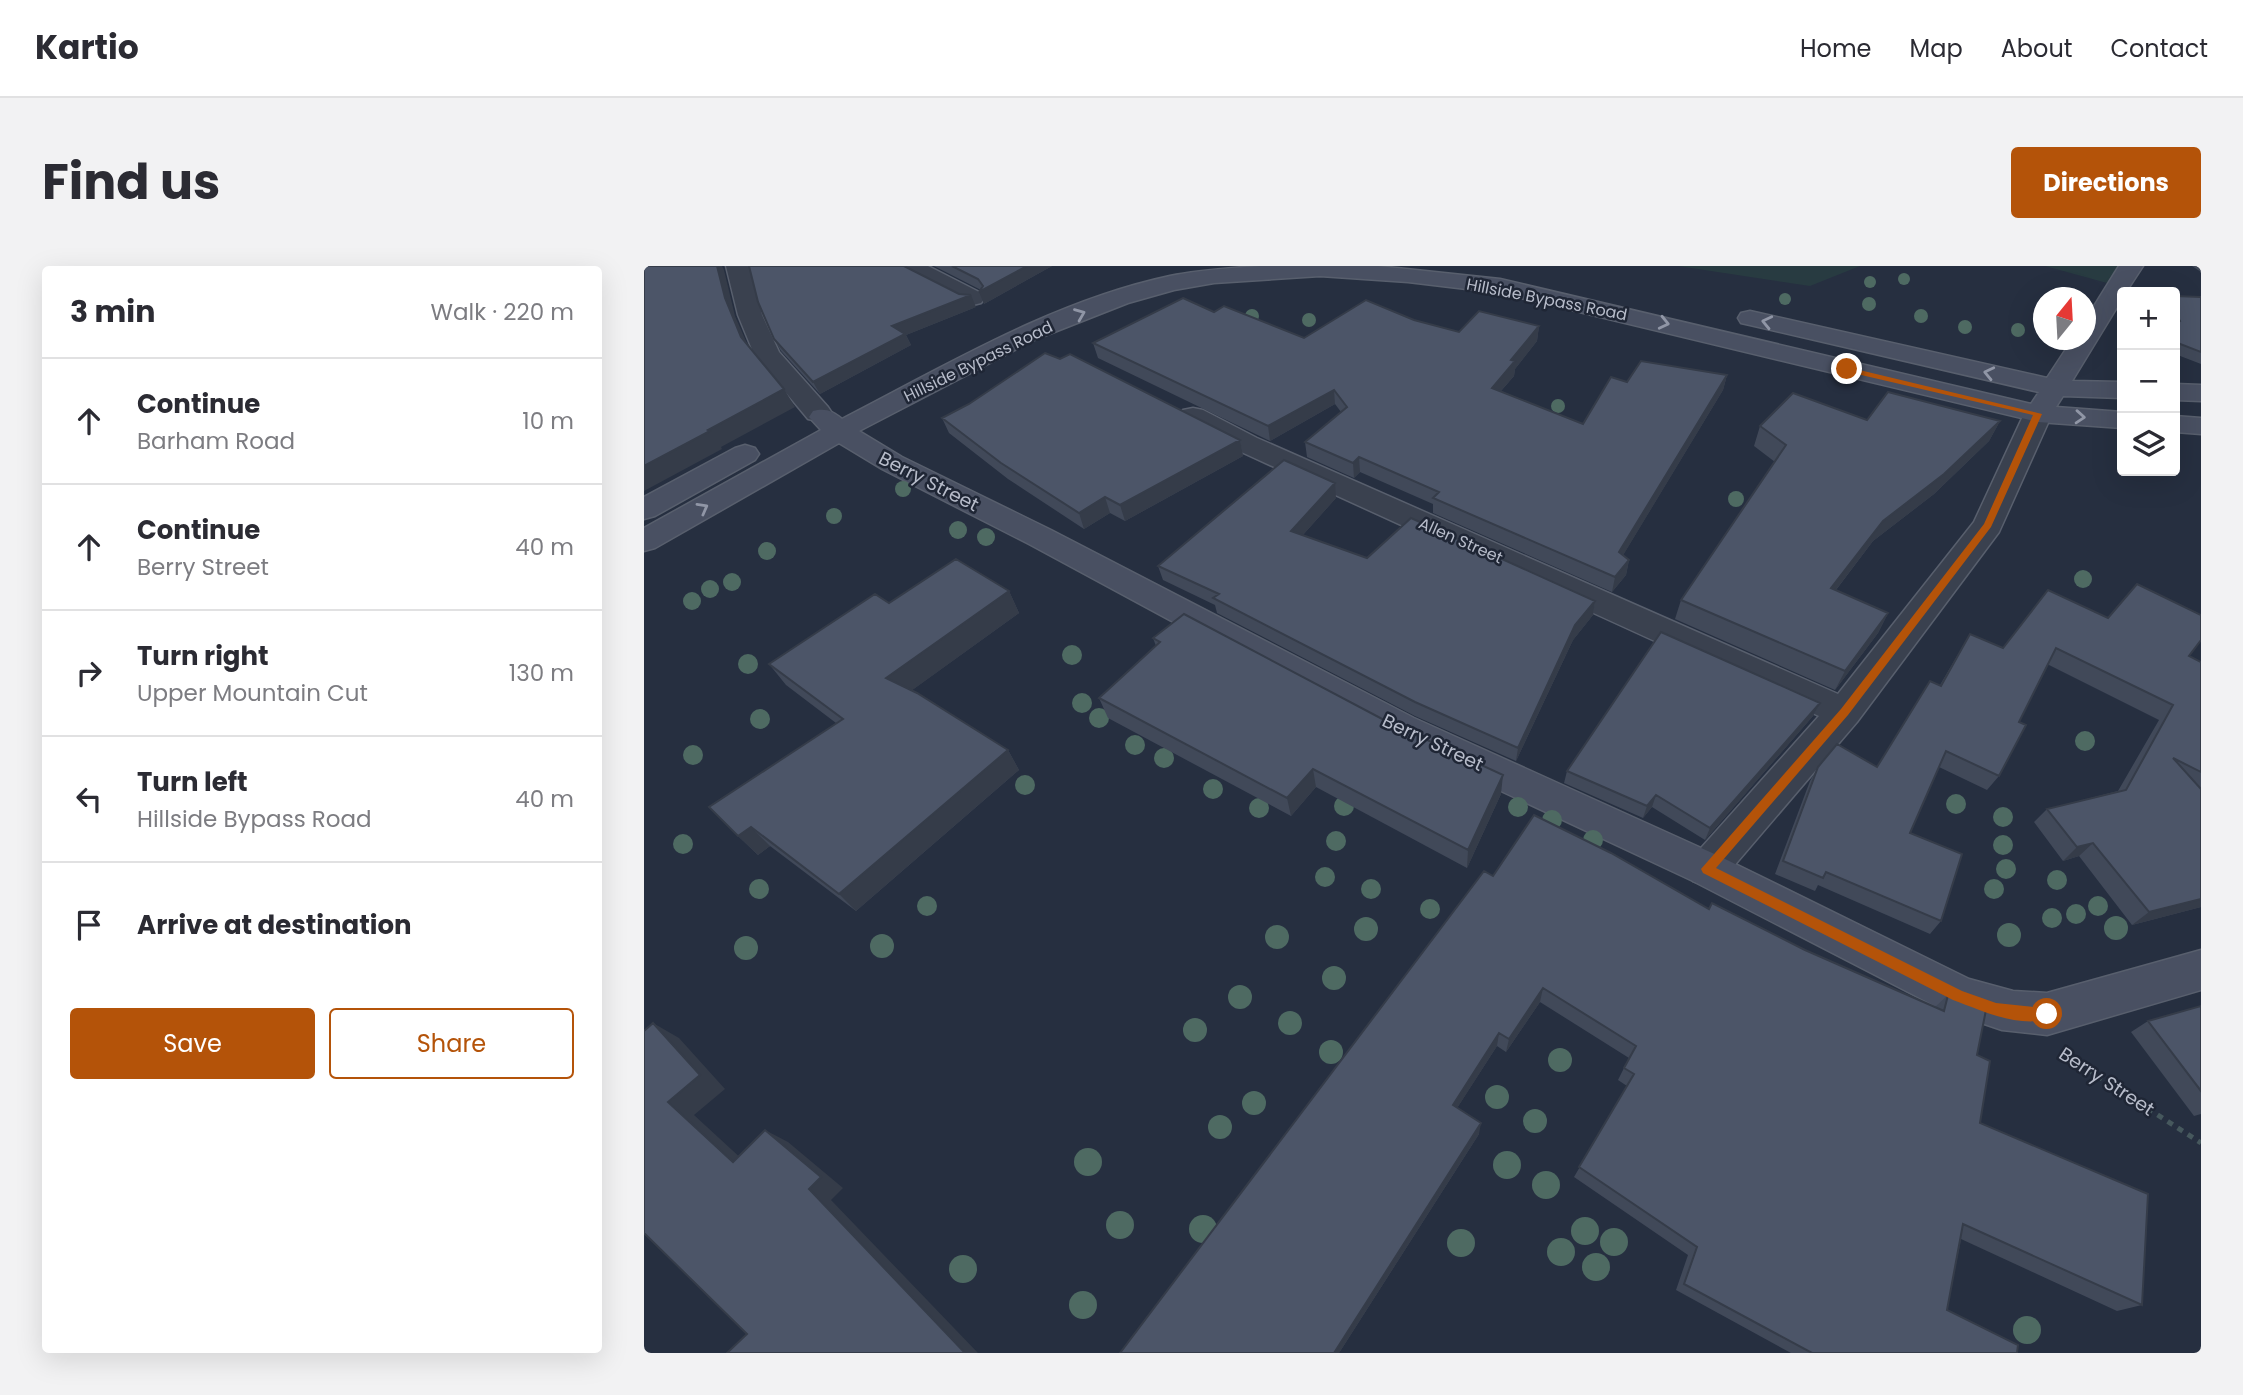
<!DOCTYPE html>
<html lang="en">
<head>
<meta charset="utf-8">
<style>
  :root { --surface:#fff; --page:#f2f2f3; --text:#2b2b33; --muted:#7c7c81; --line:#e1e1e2; --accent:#b45309 }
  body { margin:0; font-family:Poppins,sans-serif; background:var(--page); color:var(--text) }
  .controls { position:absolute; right:21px; top:21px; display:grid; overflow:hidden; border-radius:7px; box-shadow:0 7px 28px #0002 }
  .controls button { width:63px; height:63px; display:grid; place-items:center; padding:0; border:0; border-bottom:2px solid var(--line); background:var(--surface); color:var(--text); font:35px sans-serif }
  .compass { position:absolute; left:1389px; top:21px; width:63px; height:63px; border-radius:50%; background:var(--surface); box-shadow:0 7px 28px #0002; rotate:18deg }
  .stop { position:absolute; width:21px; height:21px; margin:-16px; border:5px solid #b45309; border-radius:50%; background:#fff }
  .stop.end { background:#b45309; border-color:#fff; box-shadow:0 2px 7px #0008 }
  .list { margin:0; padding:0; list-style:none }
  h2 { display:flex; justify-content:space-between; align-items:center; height:91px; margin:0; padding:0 28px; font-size:30px }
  h2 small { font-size:23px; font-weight:400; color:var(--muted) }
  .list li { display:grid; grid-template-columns:46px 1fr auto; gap:21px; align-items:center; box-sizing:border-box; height:126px; padding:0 28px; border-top:2px solid var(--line) }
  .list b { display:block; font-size:26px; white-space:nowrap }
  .list p { margin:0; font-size:23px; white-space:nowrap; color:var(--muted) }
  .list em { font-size:23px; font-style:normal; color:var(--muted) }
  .actions { display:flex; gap:14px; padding:21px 28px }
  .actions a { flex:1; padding:16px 0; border:2px solid var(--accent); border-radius:7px; text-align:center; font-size:24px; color:var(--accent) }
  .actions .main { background:var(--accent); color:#fff }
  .icon { flex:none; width:38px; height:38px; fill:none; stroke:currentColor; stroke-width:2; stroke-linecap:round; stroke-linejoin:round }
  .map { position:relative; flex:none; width:1557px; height:1087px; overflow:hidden; border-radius:7px }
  header { display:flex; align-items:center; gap:42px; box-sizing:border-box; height:98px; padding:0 35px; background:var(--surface); border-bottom:2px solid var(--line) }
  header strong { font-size:33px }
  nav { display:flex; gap:38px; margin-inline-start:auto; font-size:24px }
  .intro { display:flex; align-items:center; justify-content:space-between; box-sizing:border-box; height:168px; padding:0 42px }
  h1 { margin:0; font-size:49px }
  .button { padding:18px 32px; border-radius:7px; background:var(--accent); color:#fff; font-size:24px; font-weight:700 }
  main { display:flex; gap:42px; padding:0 42px }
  aside { flex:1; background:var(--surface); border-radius:7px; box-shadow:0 7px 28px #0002 }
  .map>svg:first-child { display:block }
  .green { fill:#283b41 }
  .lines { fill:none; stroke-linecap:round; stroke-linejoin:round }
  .street-casing { stroke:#585f6d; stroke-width:3 }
  .secondary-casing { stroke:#585f6d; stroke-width:3 }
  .path { stroke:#46585d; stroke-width:5; stroke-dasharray:6 6; stroke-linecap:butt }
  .street { fill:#3a414f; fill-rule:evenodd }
  .secondary { fill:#495062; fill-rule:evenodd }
  .tree { fill:#4e6a62 }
  .wall { fill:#414959 }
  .shaded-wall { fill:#353c49 }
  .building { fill:#4c5568; stroke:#353c49; stroke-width:2 }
  .oneway { stroke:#9096a6 }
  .route { fill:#b45309 }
  .labels { text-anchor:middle; stroke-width:5; stroke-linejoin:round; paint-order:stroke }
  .far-street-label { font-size:16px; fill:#b7bcca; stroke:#1f2635 }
  .street-label { font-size:19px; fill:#b7bcca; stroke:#1f2635 }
</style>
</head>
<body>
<header>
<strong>Kartio</strong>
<nav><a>Home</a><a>Map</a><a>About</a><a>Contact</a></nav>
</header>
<div class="intro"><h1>Find us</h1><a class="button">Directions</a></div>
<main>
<aside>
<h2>3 min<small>Walk · 220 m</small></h2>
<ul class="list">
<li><svg class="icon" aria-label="ahead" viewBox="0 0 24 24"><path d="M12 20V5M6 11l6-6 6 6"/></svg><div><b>Continue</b><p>Barham Road</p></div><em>10 m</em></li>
<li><svg class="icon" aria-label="ahead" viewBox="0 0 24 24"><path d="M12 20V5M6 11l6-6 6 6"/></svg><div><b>Continue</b><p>Berry Street</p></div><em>40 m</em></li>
<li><svg class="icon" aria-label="right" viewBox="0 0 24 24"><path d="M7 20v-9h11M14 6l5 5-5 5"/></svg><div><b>Turn right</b><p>Upper Mountain Cut</p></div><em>130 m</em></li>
<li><svg class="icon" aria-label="left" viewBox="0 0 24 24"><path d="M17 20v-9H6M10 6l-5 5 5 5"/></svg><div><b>Turn left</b><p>Hillside Bypass Road</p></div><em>40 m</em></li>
<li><svg class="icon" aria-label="arrive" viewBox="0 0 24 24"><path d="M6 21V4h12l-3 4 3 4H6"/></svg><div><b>Arrive at destination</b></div></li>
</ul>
<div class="actions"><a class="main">Save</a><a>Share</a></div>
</aside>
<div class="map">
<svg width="1557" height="1087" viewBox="0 0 1557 1087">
  <rect width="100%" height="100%" fill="#262f40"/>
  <path class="green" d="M1034 0H1216L1166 20Z
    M1401 0H1474L1463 17Z"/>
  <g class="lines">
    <g class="street-casing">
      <path id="street" d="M82 0H106L118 49 135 86 184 141 188 147 184 153 174 155 164 153 110 88 94 49Z
        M254 0H284L337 27 341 32 337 37 329 39 321 37 258 5Z
        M1394 140 1404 142 1408 148 1355 266 1213 456 1077 615 1063 620 1049 615 1043 603 1049 591 1175 450 593 184 539 156 535 150 539 144 549 142 559 144 613 172 1194 428 1330 256 1380 148 1384 142Z"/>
    </g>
    <g class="secondary-casing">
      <path id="secondary" d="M616 0H734L856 13 1387 138 1395 126 1106 59 1097 57 1094 52 1097 47 1106 45 1403 112 1428 74H1442V53L1475 0H1499L1482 26H1478V33L1428 115 1478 116V132L1419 130 1412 141 1478 146V162L1394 156 856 27 764 16 676 10 570 17 530 24 484 37 390 74 215 165 258 191 407 264 770 452 1077 591 1325 713 1369 725 1403 727 1557 684V724L1403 769 1358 764 1299 744 1049 615 744 472 385 278 238 203 195 177 11 282 0 285V262L177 164 165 151 169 145C182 142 188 145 198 153 303 99 409 35 526 10 555 4 586 2 616 0Z
        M1531 118 1557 119V135L1531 134Z
        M1531 150 1557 152V168L1531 166Z
        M101 179 111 182 115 188 111 194 11 250 0 253V231L91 182Z"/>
    </g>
    <path class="path" d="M1423 790 1557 877"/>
    <use href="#street" class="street"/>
    <use href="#secondary" class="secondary"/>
  </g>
  <g class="tree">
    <circle cx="1260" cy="13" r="6"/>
    <circle cx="1226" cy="16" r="6"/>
    <circle cx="1141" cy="33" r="6"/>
    <circle cx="1225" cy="38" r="7"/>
    <circle cx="608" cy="50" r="7"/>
    <circle cx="1277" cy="50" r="7"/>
    <circle cx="665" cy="54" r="7"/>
    <circle cx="1321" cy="61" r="7"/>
    <circle cx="1374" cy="64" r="7"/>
    <circle cx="914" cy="140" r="7"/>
    <circle cx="259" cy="223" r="8"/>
    <circle cx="1092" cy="233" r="8"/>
    <circle cx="190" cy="250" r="8"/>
    <circle cx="314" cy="264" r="9"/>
    <circle cx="342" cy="271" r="9"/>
    <circle cx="123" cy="285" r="9"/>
    <circle cx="1439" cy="313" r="9"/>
    <circle cx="88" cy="316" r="9"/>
    <circle cx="66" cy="323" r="9"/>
    <circle cx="48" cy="335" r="9"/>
    <circle cx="428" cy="389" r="10"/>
    <circle cx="104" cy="398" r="10"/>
    <circle cx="438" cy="437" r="10"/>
    <circle cx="455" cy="452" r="10"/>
    <circle cx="116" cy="453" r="10"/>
    <circle cx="1441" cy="475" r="10"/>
    <circle cx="491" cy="479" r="10"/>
    <circle cx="49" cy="489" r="10"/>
    <circle cx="520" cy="492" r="10"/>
    <circle cx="381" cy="519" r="10"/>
    <circle cx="569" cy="523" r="10"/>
    <circle cx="1312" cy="538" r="10"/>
    <circle cx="700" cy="540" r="10"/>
    <circle cx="874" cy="541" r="10"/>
    <circle cx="615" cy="542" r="10"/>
    <circle cx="1359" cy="551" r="10"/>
    <circle cx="908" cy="554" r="10"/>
    <circle cx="949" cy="574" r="10"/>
    <circle cx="692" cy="575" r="10"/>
    <circle cx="39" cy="578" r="10"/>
    <circle cx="1359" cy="579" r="10"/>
    <circle cx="1362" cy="603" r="10"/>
    <circle cx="681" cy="611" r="10"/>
    <circle cx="1413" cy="614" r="10"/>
    <circle cx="115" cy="623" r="10"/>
    <circle cx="727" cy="623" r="10"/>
    <circle cx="1350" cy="623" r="10"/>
    <circle cx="283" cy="640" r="10"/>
    <circle cx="1454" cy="640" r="10"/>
    <circle cx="786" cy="643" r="10"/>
    <circle cx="1432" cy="648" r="10"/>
    <circle cx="1408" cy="652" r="10"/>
    <circle cx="1472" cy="662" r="12"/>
    <circle cx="722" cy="663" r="12"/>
    <circle cx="1365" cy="669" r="12"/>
    <circle cx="633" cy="671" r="12"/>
    <circle cx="238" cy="680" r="12"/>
    <circle cx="102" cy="682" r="12"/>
    <circle cx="690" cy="712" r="12"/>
    <circle cx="596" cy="731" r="12"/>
    <circle cx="646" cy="757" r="12"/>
    <circle cx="551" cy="764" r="12"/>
    <circle cx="687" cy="786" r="12"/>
    <circle cx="916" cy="794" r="12"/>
    <circle cx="853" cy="831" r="12"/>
    <circle cx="610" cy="837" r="12"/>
    <circle cx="891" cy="855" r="12"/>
    <circle cx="576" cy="861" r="12"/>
    <circle cx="444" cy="896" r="14"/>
    <circle cx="863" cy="899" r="14"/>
    <circle cx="902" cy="919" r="14"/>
    <circle cx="476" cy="959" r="14"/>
    <circle cx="559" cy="963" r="14"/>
    <circle cx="941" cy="965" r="14"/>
    <circle cx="970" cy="976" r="14"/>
    <circle cx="817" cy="977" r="14"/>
    <circle cx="917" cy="986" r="14"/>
    <circle cx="952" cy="1001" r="14"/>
    <circle cx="319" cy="1003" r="14"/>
    <circle cx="439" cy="1039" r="14"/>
    <circle cx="1383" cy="1064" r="14"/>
  </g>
  <path class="wall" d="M290 0H408L340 38 337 24Z
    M1548 0H1557V6Z
    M1531 30 1557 31V98L1531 88Z
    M332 41 262 69 267 79 176 128 137 85 130 73Z
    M570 46 660 72 770 54 815 66 895 60 893 75 871 103 870 110 857 125 939 158 983 116 1083 109 1079 124 979 289 985 294 982 309 968 326 789 247V238L716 206 710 212 663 191 661 176 697 146 691 138 626 175 454 92 449 77Z
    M298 152 596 174 599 190 481 255 466 247 440 263 364 213 305 167Z
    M1223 154 1356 155 1345 175 1290 228 1229 275 1192 324 1244 347 1234 367 1191 424 1031 353 1037 334 1131 196 1110 180 1116 160Z
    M692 232 658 270 723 292 951 335 949 349 929 374 872 495 771 450 573 347 571 339 519 314 514 300Z
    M1404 324 1557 396V641L1488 659 1435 590 1419 595 1390 556 1403 543 1474 525 1515 454 1403 398 1375 456 1355 510 1343 524 1295 501 1266 567 1297 655 1286 668 1174 619 1171 625 1131 608 1166 515 1174 501H1233L1296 419 1326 368 1359 382Z
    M365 325 375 347 268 424 364 484 375 504 212 645 126 580 114 589 94 570 192 457 142 419 125 398 245 337Z
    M509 372 857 528 823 602 672 521 647 550 464 452 455 432 512 380Z
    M1176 437 1169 450 1061 574 1008 541 999 552 920 517 923 505Z
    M849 610 1065 643 1291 741 1304 729 1333 789 1336 857 1498 1039 1473 1045 1317 973 1303 1044 1373 1087H1147L1032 1024 1044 989 930 911 983 820 974 814 985 792 896 736 862 786 853 780 813 842 835 868 695 1087Z
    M1557 740V848L1550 850 1487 766 1504 755Z"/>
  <path class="shaded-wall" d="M73 0H78L80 4 91 50 108 89 97 71 81 32Z
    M383 0H408L340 38 335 26Z
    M327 29 332 41 262 69 267 79 176 128 169 116 248 60Z
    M895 60 893 75 871 103 870 110 847 136 848 122 867 94Z
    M1083 109 1079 124 972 301 975 286Z
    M140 123 151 141 77 181 78 183 0 225V200L64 164Z
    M690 124 691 138 626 175 624 160Z
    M1356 155 1345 175 1290 228 1229 275 1178 342 1187 322 1239 255Z
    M596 174 599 190 481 255 476 239Z
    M715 191 716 206 710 212 709 197Z
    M691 217 692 232 649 280 647 265Z
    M461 231 466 247 440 263 435 247Z
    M985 294 982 309 968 326 971 311Z
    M365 325 375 347 256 433 242 412Z
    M951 335 949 349 929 374 872 495 874 482 931 359Z
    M1244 347 1234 367 1191 424 1201 405Z
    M1176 437 1169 450 1061 574 1066 562Z
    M364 484 375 504 212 645 195 628Z
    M669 503 672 521 647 550 643 532Z
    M859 509 857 528 823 602 824 584Z
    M1012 529 1008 541 999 552 1003 540Z
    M107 561 126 580 114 589 94 570Z
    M1449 577 1435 590 1419 595 1433 581Z
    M1557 633V641L1488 659 1505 646Z
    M899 722 896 736 862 786 865 773Z
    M9 757 35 772 81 823 50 849 113 907 89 896 24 836Z
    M855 767 853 780 808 850 809 839Z
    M837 857 835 868 695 1087H690Z
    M121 864 144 876 199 922 187 934 334 1087H321L165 923Z"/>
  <path class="building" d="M0 0H73L81 32 97 71 140 123 64 164 66 165 0 200Z
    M105 0H260L315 28 327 29 248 60 261 68 169 116 130 73 114 36Z
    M308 0H383L335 26 339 20 334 13Z
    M1531 30 1557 31V86L1531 76V59L1536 55 1531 47Z
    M539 32 570 46 580 40 660 72 722 34 770 54 815 66 835 45 895 60 867 94 871 95 848 122 939 158 967 111 983 116 997 95 1083 109 975 286 985 294 971 311 789 232 795 226 715 191 709 197 661 176 703 141 690 124 624 160 449 77Z
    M401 87 416 93 426 88 596 174 476 239 461 231 435 247 357 197 298 152 325 138Z
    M1244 126 1356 155 1300 208 1239 255 1187 322 1244 347 1201 405 1037 334 1142 179 1116 160 1149 127 1223 154Z
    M640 194 691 217 647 265 723 292 767 252 951 335 931 359 874 482 771 436 569 332 575 328 514 300Z
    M312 293 365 325 242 412 273 427 364 484 195 628 107 561 94 570 65 541 199 453 125 398 231 328 245 337Z
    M1493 318 1557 349V374L1545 390 1557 396V506L1529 492 1557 523V633L1505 646 1449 577 1433 581 1403 543 1482 524 1529 439 1412 382 1375 456 1382 459 1355 510 1302 485 1266 567 1318 588 1297 655 1182 606 1179 612 1139 595 1174 501 1193 478 1233 501 1286 415 1297 420 1326 368 1359 382 1404 324 1464 352Z
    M540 348 742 455 859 509 824 584 669 503 643 532 455 432 516 376 509 372Z
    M1017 366 1176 437 1066 562 1012 529 1003 540 923 505Z
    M890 549 967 587 1065 643 1068 637 1161 684 1300 745 1304 729 1342 744 1333 789 1346 795 1336 857 1504 928 1498 1039 1319 958 1303 1044 1374 1079 1373 1087H1168L1040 1018 1053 981 935 901 990 808 980 802 992 780 899 722 865 773 855 767 809 839 837 857 690 1087H476L840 605 849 610Z
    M1557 740V825L1504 755Z
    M9 757 56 809 24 836 89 896 121 864 177 911 165 923 321 1087H83L103 1068 0 967V765Z"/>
  <defs><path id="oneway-chevron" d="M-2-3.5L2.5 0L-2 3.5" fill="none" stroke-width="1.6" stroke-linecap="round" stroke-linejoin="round" transform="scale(1.75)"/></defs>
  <g class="oneway">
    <use href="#oneway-chevron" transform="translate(436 48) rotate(-22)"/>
    <use href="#oneway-chevron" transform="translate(1123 56) rotate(-167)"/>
    <use href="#oneway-chevron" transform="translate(1020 57) rotate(13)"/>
    <use href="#oneway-chevron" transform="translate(1345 107) rotate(-167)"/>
    <use href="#oneway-chevron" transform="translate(1436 151) rotate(4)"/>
    <use href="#oneway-chevron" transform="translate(59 242) rotate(-29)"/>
  </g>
  <path class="route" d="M1203 101 1398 148 1347 261 1204 449 1072 602 1318 725 1352 737 1408 743V752C1376 763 1339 745 1309 734L1059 607 1057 603 1197 443 1340 258 1389 149 1200 105Z"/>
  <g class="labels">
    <g class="far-street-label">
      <text transform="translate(903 33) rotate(11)" y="6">Hillside Bypass Road</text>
      <text transform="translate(334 95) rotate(-26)" y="6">Hillside Bypass Road</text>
      <text transform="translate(817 274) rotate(24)" y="6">Allen Street</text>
    </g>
    <g class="street-label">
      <text transform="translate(285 215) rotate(27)" y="7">Berry Street</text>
      <text transform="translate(789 476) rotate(25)" y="7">Berry Street</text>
      <text transform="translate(1463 815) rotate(33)" y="7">Berry Street</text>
    </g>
  </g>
</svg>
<div class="controls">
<button>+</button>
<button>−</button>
<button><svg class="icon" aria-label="layers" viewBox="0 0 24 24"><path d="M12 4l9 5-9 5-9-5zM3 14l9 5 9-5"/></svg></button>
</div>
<svg class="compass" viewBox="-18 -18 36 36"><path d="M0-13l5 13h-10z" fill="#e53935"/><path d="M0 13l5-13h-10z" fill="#7c7c81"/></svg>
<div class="stop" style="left:1403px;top:748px"></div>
<div class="stop end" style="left:1203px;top:103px"></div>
</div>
</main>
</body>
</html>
